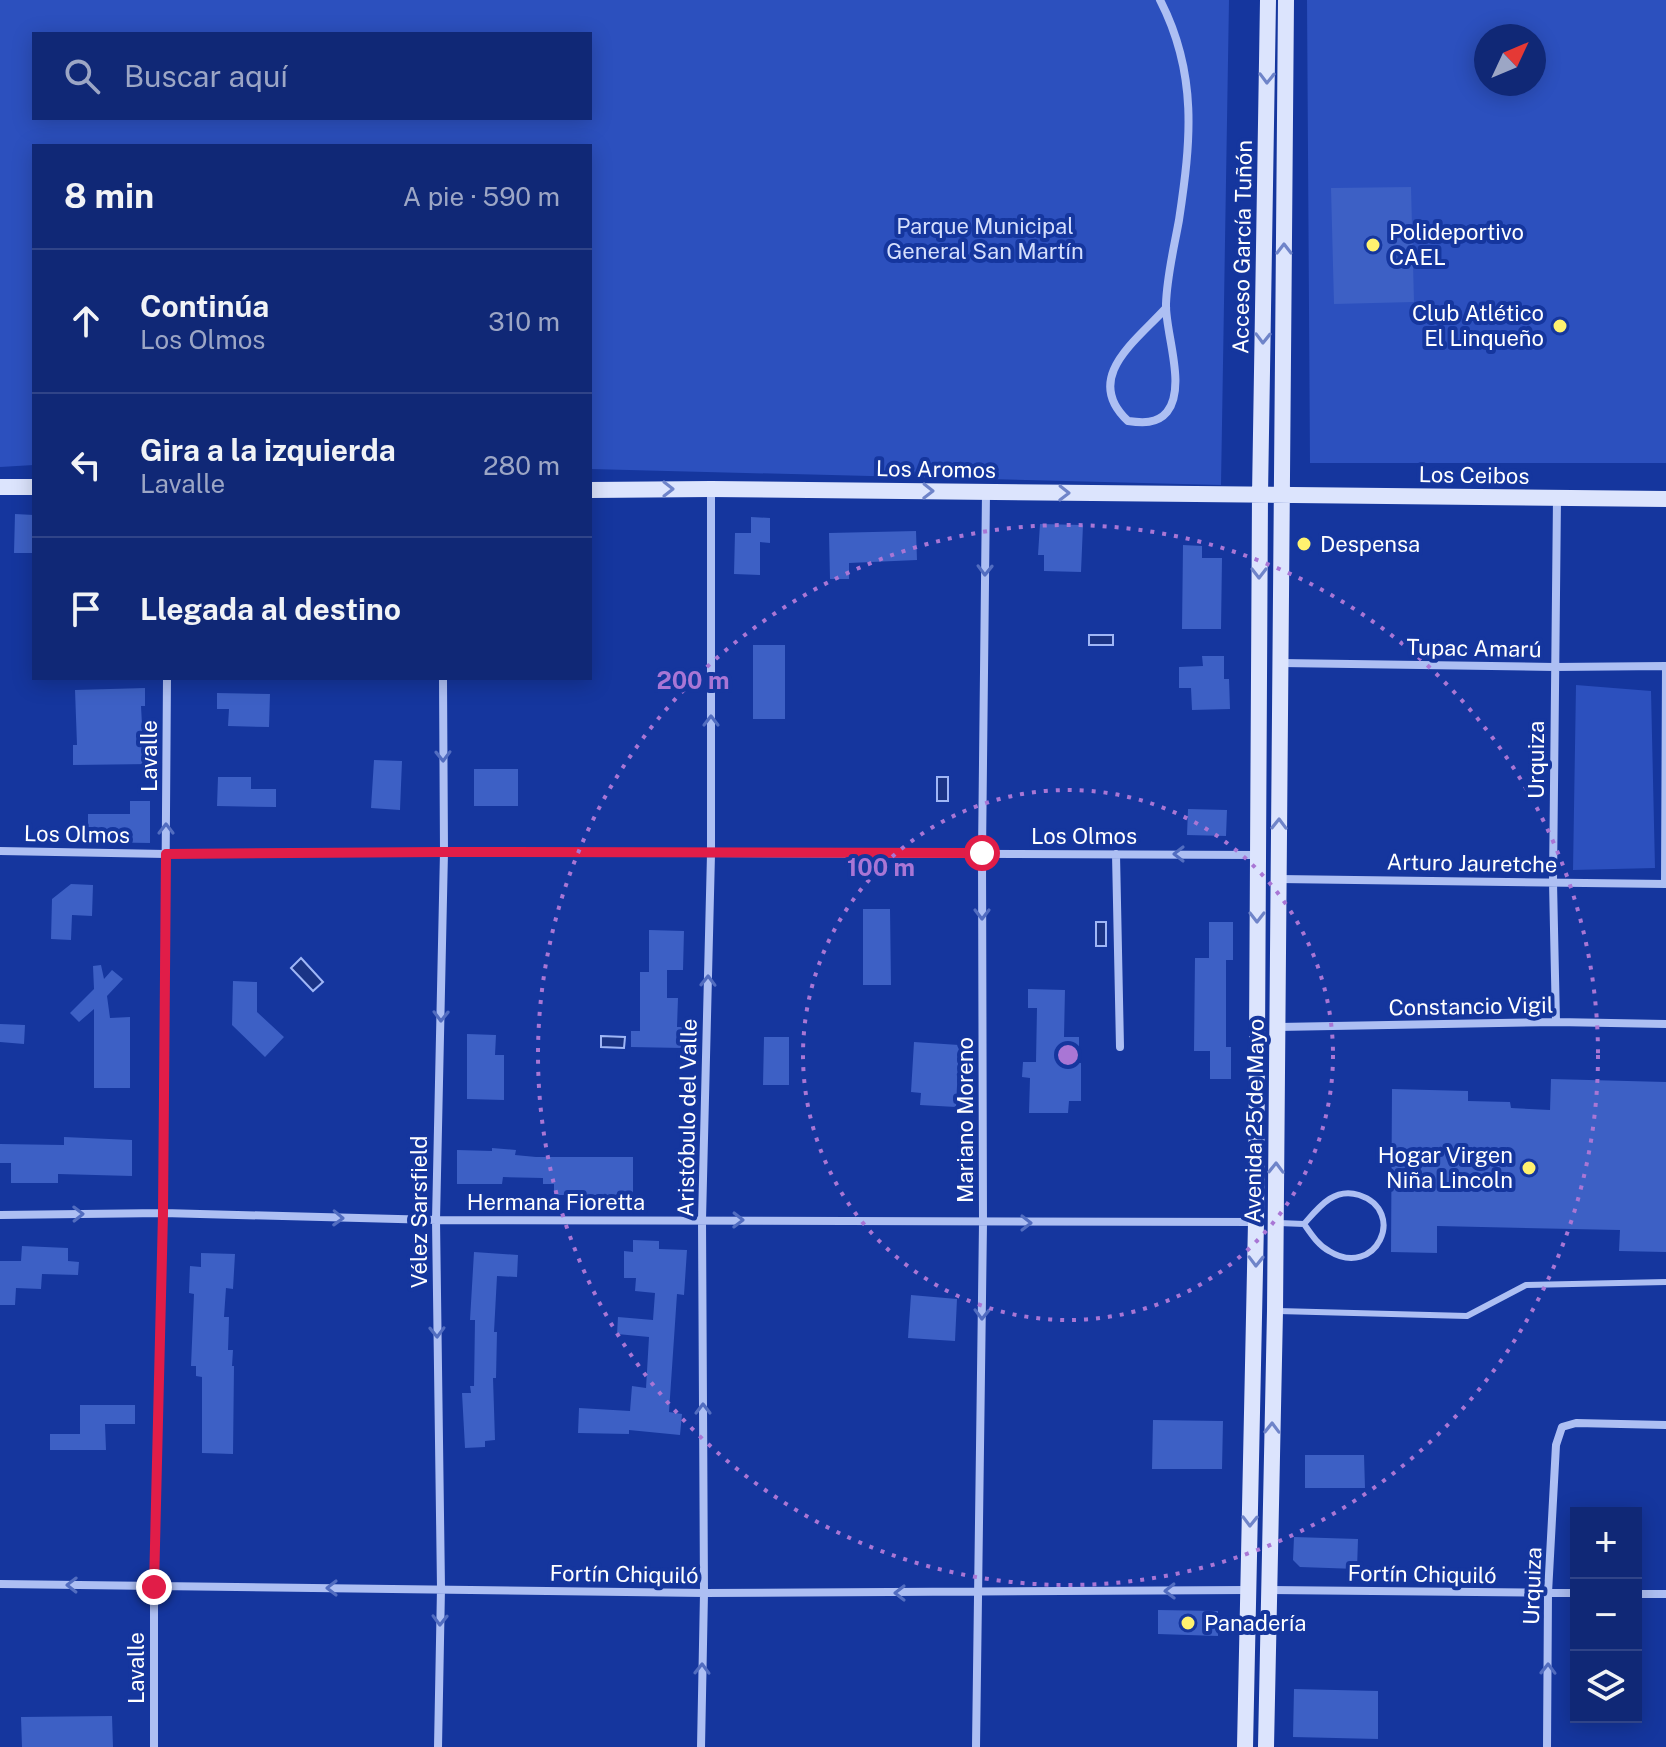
<!DOCTYPE html>
<html lang="es">
<head>
<meta charset="utf-8">
<style>
  :root { --surface:#102876; --page:#1e347e; --text:#f1f3f6; --muted:#9ca6c5; --line:#304488 }
  body { margin:0; font-family:"Public Sans",sans-serif; background:var(--page); color:var(--text) }
  .controls { position:absolute; right:24px; bottom:24px; display:grid; overflow:hidden; border-radius:0px; box-shadow:0 4px 20px #0003 }
  .controls button { width:72px; height:72px; display:grid; place-items:center; padding:0; border:0; border-bottom:2px solid var(--line); background:var(--surface); color:var(--text); font:40px sans-serif }
  .compass { position:absolute; left:1474px; top:24px; width:72px; height:72px; border-radius:50%; background:var(--surface); box-shadow:0 4px 20px #0003; rotate:46deg }
  .stop { position:absolute; width:24px; height:24px; margin:-18px; border:6px solid #e11d48; border-radius:50%; background:#fff }
  .stop.end { background:#e11d48; border-color:#fff; box-shadow:0 2px 8px #0008 }
  .list { margin:0; padding:0; list-style:none }
  h2 { display:flex; justify-content:space-between; align-items:center; height:104px; margin:0; padding:0 32px; font-size:34px }
  h2 small { font-size:26px; font-weight:400; color:var(--muted) }
  .list li { display:grid; grid-template-columns:52px 1fr auto; gap:24px; align-items:center; box-sizing:border-box; height:144px; padding:0 32px; border-top:2px solid var(--line) }
  .list b { display:block; font-size:30px; white-space:nowrap }
  .list p { margin:0; font-size:26px; white-space:nowrap; color:var(--muted) }
  .list em { font-size:26px; font-style:normal; color:var(--muted) }
  .icon { flex:none; width:44px; height:44px; fill:none; stroke:currentColor; stroke-width:2; stroke-linecap:round; stroke-linejoin:round }
  .map { position:relative; flex:none; width:1666px; height:1747px; overflow:hidden }
  .search { position:absolute; background:var(--surface); box-shadow:0 4px 20px #0003; left:32px; top:32px; width:560px; height:88px; display:flex; align-items:center; gap:20px; box-sizing:border-box; padding:0 28px; border-radius:0px; color:var(--muted); font-size:30px }
  .panel { position:absolute; background:var(--surface); box-shadow:0 4px 20px #0003; left:32px; top:144px; width:560px; height:536px; border-radius:0px }
  .map>svg:first-child { display:block }
  .green { fill:#2c50be; fill-rule:evenodd }
  .water { fill:#1b3485; stroke:#9fb6f6; stroke-width:2 }
  .building { fill:#3d60c5 }
  .lines { fill:none; stroke-linecap:round; stroke-linejoin:round }
  .lane { stroke:#adbff3; stroke-width:6 }
  .street { stroke:#adbff3; stroke-width:8 }
  .secondary { stroke:#dce4fd; stroke-width:16 }
  .oneway { stroke:#6f84c9 }
  .oneway2 { stroke:#526dc0 }
  .route { stroke:#e11d48; stroke-width:10 }
  .ring { fill:none; stroke:#a976d5; stroke-width:4; stroke-dasharray:4 8 }
  .poi-dot { fill:#fff26f; stroke:#15369e; stroke-width:3 }
  .labels { text-anchor:middle; stroke-width:8; stroke-linejoin:round; paint-order:stroke }
  .park-label { font-size:22px; fill:#d5dffd; stroke:#15369e }
  .poi-label { font-size:22px; fill:#fff; stroke:#15369e; text-anchor:start }
  .street-label { font-size:22px; fill:#fff; stroke:#15369e }
  .centre { fill:#a976d5; stroke:#15369e; stroke-width:4 }
  .ring-label { font-size:24px; text-anchor:middle; font-weight:bold; fill:#a976d5; stroke:#15369e; stroke-width:8; stroke-linejoin:round; paint-order:stroke }
</style>
</head>
<body>
<div class="map">
<svg width="1666" height="1747" viewBox="0 0 1666 1747">
  <rect width="100%" height="100%" fill="#15369e"/>
  <path class="green" d="M0 0H1229L1221 485 590 469V146H34V465L0 467ZM34 34H590V118H34Z
    M1307 0H1666V463H1310ZM1486 36H1534V84H1486Z
    M1576 685 1651 691 1655 868 1573 870Z"/>
  <path class="water" d="M1089 635H1113V645H1089Z
    M937 777H948V801H937Z
    M1096 922H1106V946H1096Z
    M301 958 323 982 313 991 291 968Z
    M601 1036 625 1037 624 1048 601 1047Z"/>
  <path class="building" d="M1411 187 1414 302 1334 304 1331 188Z
    M15 514 34 515V553H14Z
    M751 517 770 518V543L760 542V575L734 574 735 533H751Z
    M1040 524 1083 525 1081 572 1044 571V555H1038Z
    M916 531 917 560 849 563V579H830L829 533Z
    M1183 545 1202 546V558H1222L1221 629H1182Z
    M753 645H785V719H753Z
    M1202 656H1224V679H1229L1230 709 1192 710 1191 688H1179V667L1203 666Z
    M145 688V706H141L143 743H151V764L73 765V745H77L75 690Z
    M217 693 270 694 269 727 228 726 229 709H217Z
    M374 760 402 761 400 810 371 808Z
    M474 769H518V806H474Z
    M218 777H251V789H276V807L217 806Z
    M130 801H150V843L88 842V814H130Z
    M1188 809 1227 810 1226 836 1187 835Z
    M71 884 93 885 92 916 72 915 71 940 51 939 52 899Z
    M863 909H890L891 985H863Z
    M1209 922H1233V960H1226V1047H1231V1079H1210V1051H1194L1195 958H1209Z
    M649 930 684 931 683 970H667V998H678L677 1027H682V1048L631 1047V1031H640V972H649Z
    M101 965 104 979 112 970 123 979 107 996 110 1018 130 1017V1088H94V1009L79 1022 70 1013 94 989 93 966Z
    M233 981 257 982V1012L284 1037 265 1057 232 1025Z
    M1028 989 1065 990 1064 1037H1079V1063H1081V1101H1069L1068 1113H1029L1030 1078 1022 1077 1023 1062H1036L1037 1008H1028Z
    M0 1024 25 1025 24 1044 0 1042Z
    M467 1034 496 1035 495 1055H504V1100L467 1099Z
    M764 1037H789V1085H763Z
    M914 1042 959 1045 956 1107 920 1105 921 1093 911 1092Z
    M1551 1079 1666 1082V1252L1619 1251 1620 1230 1437 1226V1253L1391 1252 1392 1089 1468 1091V1101L1510 1102 1511 1108 1550 1110Z
    M64 1137 132 1140V1176L58 1174V1183H11V1163H0V1144L64 1145Z
    M492 1148 516 1150 515 1155 536 1157H633V1195H554V1184H543V1178L503 1177 502 1184H457V1150L492 1151Z
    M633 1240 659 1241V1249L687 1250 684 1295 677 1294 669 1412 682 1414 680 1435 629 1430V1434L578 1433 579 1408 630 1411 632 1386 646 1388 649 1337 617 1334 618 1317 653 1320 655 1293 635 1291 636 1278H624V1251L633 1252Z
    M22 1246 68 1248V1261L79 1262 78 1275 42 1274 41 1289 16 1288 15 1305H0V1261H21Z
    M474 1252 518 1255 517 1277 497 1276 494 1332H497L496 1378H493L495 1440 485 1441V1447L465 1448 462 1393H471L470 1386H474L475 1320H470Z
    M201 1253 235 1254 233 1289 226 1288 224 1317H229L228 1350H233L232 1366H234L233 1454 202 1453V1377L196 1376V1366H191L194 1294 189 1293 190 1266 201 1267Z
    M911 1295 957 1299 955 1341 908 1338Z
    M80 1405H135V1424H105L106 1450H50V1434H80Z
    M1153 1420 1223 1421 1222 1469H1152Z
    M1305 1455H1364L1365 1488H1305Z
    M1294 1537 1358 1539 1357 1569 1300 1567 1293 1560Z
    M1158 1610 1218 1611V1636L1158 1634Z
    M1294 1689 1378 1691V1739L1293 1737Z
    M112 1716 113 1747H22L21 1717Z"/>
  <g class="lines">
    <path class="lane" d="M1279 1223 1304 1224C1319 1207 1334 1187 1359 1195 1408 1211 1376 1280 1329 1251 1318 1245 1311 1234 1304 1224
      M1278 1311 1467 1316 1526 1285 1666 1282"/>
    <path class="street" d="M1160 0C1198 74 1191 141 1179 220 1174 248 1167 275 1166 304 1165 332 1187 387 1167 412 1157 424 1142 423 1128 421 1082 378 1136 341 1166 308
      M1281 663 1554 667 1666 666
      M0 851 166 854 444 852 1257 855
      M1116 854 1120 1047
      M1279 879 1666 884
      M1665 884 1666 666
      M1556 1022 1553 882 1557 498
      M1278 1027 1556 1022 1666 1024
      M0 1215 163 1213 436 1220 1256 1222
      M0 1584 704 1593 1248 1590
      M1269 1590 1576 1593
      M1636 1594H1666
      M154 1747V1587L163 1213 167 678
      M438 1747 441 1588 436 1220 444 852 443 678
      M701 1747 704 1593 702 1220 711 854V489
      M976 1747 983 1223 982 853 986 492
      M1547 1747 1548 1593 1556 1445 1562 1427 1576 1423 1666 1425"/>
    <path class="secondary" d="M0 487H34
      M590 490 711 489 1666 499
      M1245 1747 1256 1222 1260 495 1268 0
      M1266 1747 1275 1311 1286 0"/>
  </g>
  <defs><path id="oneway-chevron" d="M-2-3.5L2.5 0L-2 3.5" fill="none" stroke-width="1.6" stroke-linecap="round" stroke-linejoin="round" transform="scale(2)"/></defs>
  <g class="oneway">
    <use href="#oneway-chevron" transform="translate(1267 78) rotate(91)"/>
    <use href="#oneway-chevron" transform="translate(1284 249) rotate(-90)"/>
    <use href="#oneway-chevron" transform="translate(1263 338) rotate(91)"/>
    <use href="#oneway-chevron" transform="translate(668 489)"/>
    <use href="#oneway-chevron" transform="translate(928 491) rotate(1)"/>
    <use href="#oneway-chevron" transform="translate(1064 493) rotate(1)"/>
    <use href="#oneway-chevron" transform="translate(1259 573) rotate(90)"/>
    <use href="#oneway-chevron" transform="translate(1279 824) rotate(-89)"/>
    <use href="#oneway-chevron" transform="translate(1257 917) rotate(90)"/>
    <use href="#oneway-chevron" transform="translate(1276 1168) rotate(-89)"/>
    <use href="#oneway-chevron" transform="translate(1256 1261) rotate(91)"/>
    <use href="#oneway-chevron" transform="translate(1272 1428) rotate(-89)"/>
    <use href="#oneway-chevron" transform="translate(1250 1521) rotate(91)"/>
  </g>
  <g class="oneway2">
    <use href="#oneway-chevron" transform="translate(985 570) rotate(91)"/>
    <use href="#oneway-chevron" transform="translate(711 721) rotate(-90)"/>
    <use href="#oneway-chevron" transform="translate(443 756) rotate(89)"/>
    <use href="#oneway-chevron" transform="translate(166 829) rotate(-90)"/>
    <use href="#oneway-chevron" transform="translate(1179 854) rotate(-180)"/>
    <use href="#oneway-chevron" transform="translate(982 914) rotate(90)"/>
    <use href="#oneway-chevron" transform="translate(708 981) rotate(-89)"/>
    <use href="#oneway-chevron" transform="translate(441 1016) rotate(91)"/>
    <use href="#oneway-chevron" transform="translate(78 1214) rotate(-1)"/>
    <use href="#oneway-chevron" transform="translate(338 1218) rotate(2)"/>
    <use href="#oneway-chevron" transform="translate(738 1220) rotate(1)"/>
    <use href="#oneway-chevron" transform="translate(1026 1223)"/>
    <use href="#oneway-chevron" transform="translate(982 1314) rotate(91)"/>
    <use href="#oneway-chevron" transform="translate(437 1332) rotate(89)"/>
    <use href="#oneway-chevron" transform="translate(703 1409) rotate(-90)"/>
    <use href="#oneway-chevron" transform="translate(72 1585) rotate(-179)"/>
    <use href="#oneway-chevron" transform="translate(332 1588) rotate(-180)"/>
    <use href="#oneway-chevron" transform="translate(1170 1591) rotate(179)"/>
    <use href="#oneway-chevron" transform="translate(900 1593) rotate(180)"/>
    <use href="#oneway-chevron" transform="translate(440 1620) rotate(91)"/>
    <use href="#oneway-chevron" transform="translate(702 1669) rotate(-89)"/>
    <use href="#oneway-chevron" transform="translate(1548 1669) rotate(-89)"/>
  </g>
  <g class="lines">
    <path class="route" d="M154 1587 163 1213 166 854 444 852 982 853"/>
  </g>
  <g class="ring">
    <circle cx="1068" cy="1055" r="265"/>
    <circle cx="1068" cy="1055" r="530"/>
  </g>
  <g class="poi-dot">
    <circle cx="1373" cy="245" r="8"/>
    <circle cx="1560" cy="326" r="8"/>
    <circle cx="1304" cy="544" r="8"/>
    <circle cx="1529" cy="1168" r="8"/>
    <circle cx="1188" cy="1623" r="8"/>
  </g>
  <g class="labels">
    <g class="park-label">
      <text x="985" y="234">Parque Municipal<tspan x="985" dy="25">General San Martín</tspan></text>
    </g>
    <g class="poi-label">
      <text x="1389" y="240">Polideportivo<tspan x="1389" dy="25">CAEL</tspan></text>
      <text x="1544" y="321" text-anchor="end">Club Atlético<tspan x="1544" dy="25">El Linqueño</tspan></text>
      <text x="1320" y="552">Despensa</text>
      <text x="1513" y="1163" text-anchor="end">Hogar Virgen<tspan x="1513" dy="25">Niña Lincoln</tspan></text>
      <text x="1204" y="1631">Panadería</text>
    </g>
    <g class="street-label">
      <text transform="translate(1242 247) rotate(-89)" y="8">Acceso García Tuñón</text>
      <text transform="translate(936 469) rotate(1)" y="8">Los Aromos</text>
      <text transform="translate(1474 475) rotate(1)" y="8">Los Ceibos</text>
      <text transform="translate(1474 648) rotate(1)" y="8">Tupac Amarú</text>
      <text transform="translate(149 756) rotate(-90)" y="8">Lavalle</text>
      <text transform="translate(1536 760) rotate(-90)" y="8">Urquiza</text>
      <text transform="translate(77 834) rotate(1)" y="8">Los Olmos</text>
      <text x="1084" y="844">Los Olmos</text>
      <text transform="translate(1472 863) rotate(1)" y="8">Arturo Jauretche</text>
      <text transform="translate(1471 1006) rotate(-1)" y="8">Constancio Vigil</text>
      <text transform="translate(687 1118) rotate(-89)" y="8">Aristóbulo del Valle</text>
      <text transform="translate(965 1120) rotate(-90)" y="8">Mariano Moreno</text>
      <text transform="translate(1254 1121) rotate(-89)" y="8">Avenida 25 de Mayo</text>
      <text x="556" y="1210">Hermana Fioretta</text>
      <text transform="translate(419 1212) rotate(-90)" y="8">Vélez Sarsfield</text>
      <text transform="translate(624 1574) rotate(1)" y="8">Fortín Chiquiló</text>
      <text transform="translate(1422 1574) rotate(1)" y="8">Fortín Chiquiló</text>
      <text transform="translate(1532 1586) rotate(-88)" y="8">Urquiza</text>
      <text transform="translate(136 1668) rotate(-90)" y="8">Lavalle</text>
    </g>
  </g>
  <circle cx="1068" cy="1055" r="12" class="centre"/>
  <g class="ring-label">
    <text x="693" y="689">200 m</text>
    <text x="881" y="876">100 m</text>
  </g>
</svg>
<div class="controls">
<button>+</button>
<button>−</button>
<button><svg class="icon" aria-label="layers" viewBox="0 0 24 24"><path d="M12 4l9 5-9 5-9-5zM3 14l9 5 9-5"/></svg></button>
</div>
<svg class="compass" viewBox="-18 -18 36 36"><path d="M0-13l5 13h-10z" fill="#e53935"/><path d="M0 13l5-13h-10z" fill="#9ca6c5"/></svg>
<div class="stop" style="left:982px;top:853px"></div>
<div class="stop end" style="left:154px;top:1587px"></div>
<div class="search"><svg class="icon" aria-label="search" viewBox="0 0 24 24"><circle cx="10" cy="10" r="6"/><path d="M15 15l6 6"/></svg>Buscar aquí</div>
<section class="panel">
<h2>8 min<small>A pie · 590 m</small></h2>
<ul class="list">
<li><svg class="icon" aria-label="ahead" viewBox="0 0 24 24"><path d="M12 20V5M6 11l6-6 6 6"/></svg><div><b>Continúa</b><p>Los Olmos</p></div><em>310 m</em></li>
<li><svg class="icon" aria-label="left" viewBox="0 0 24 24"><path d="M17 20v-9H6M10 6l-5 5 5 5"/></svg><div><b>Gira a la izquierda</b><p>Lavalle</p></div><em>280 m</em></li>
<li><svg class="icon" aria-label="arrive" viewBox="0 0 24 24"><path d="M6 21V4h12l-3 4 3 4H6"/></svg><div><b>Llegada al destino</b></div></li>
</ul>
</section>
</div>
</body>
</html>
